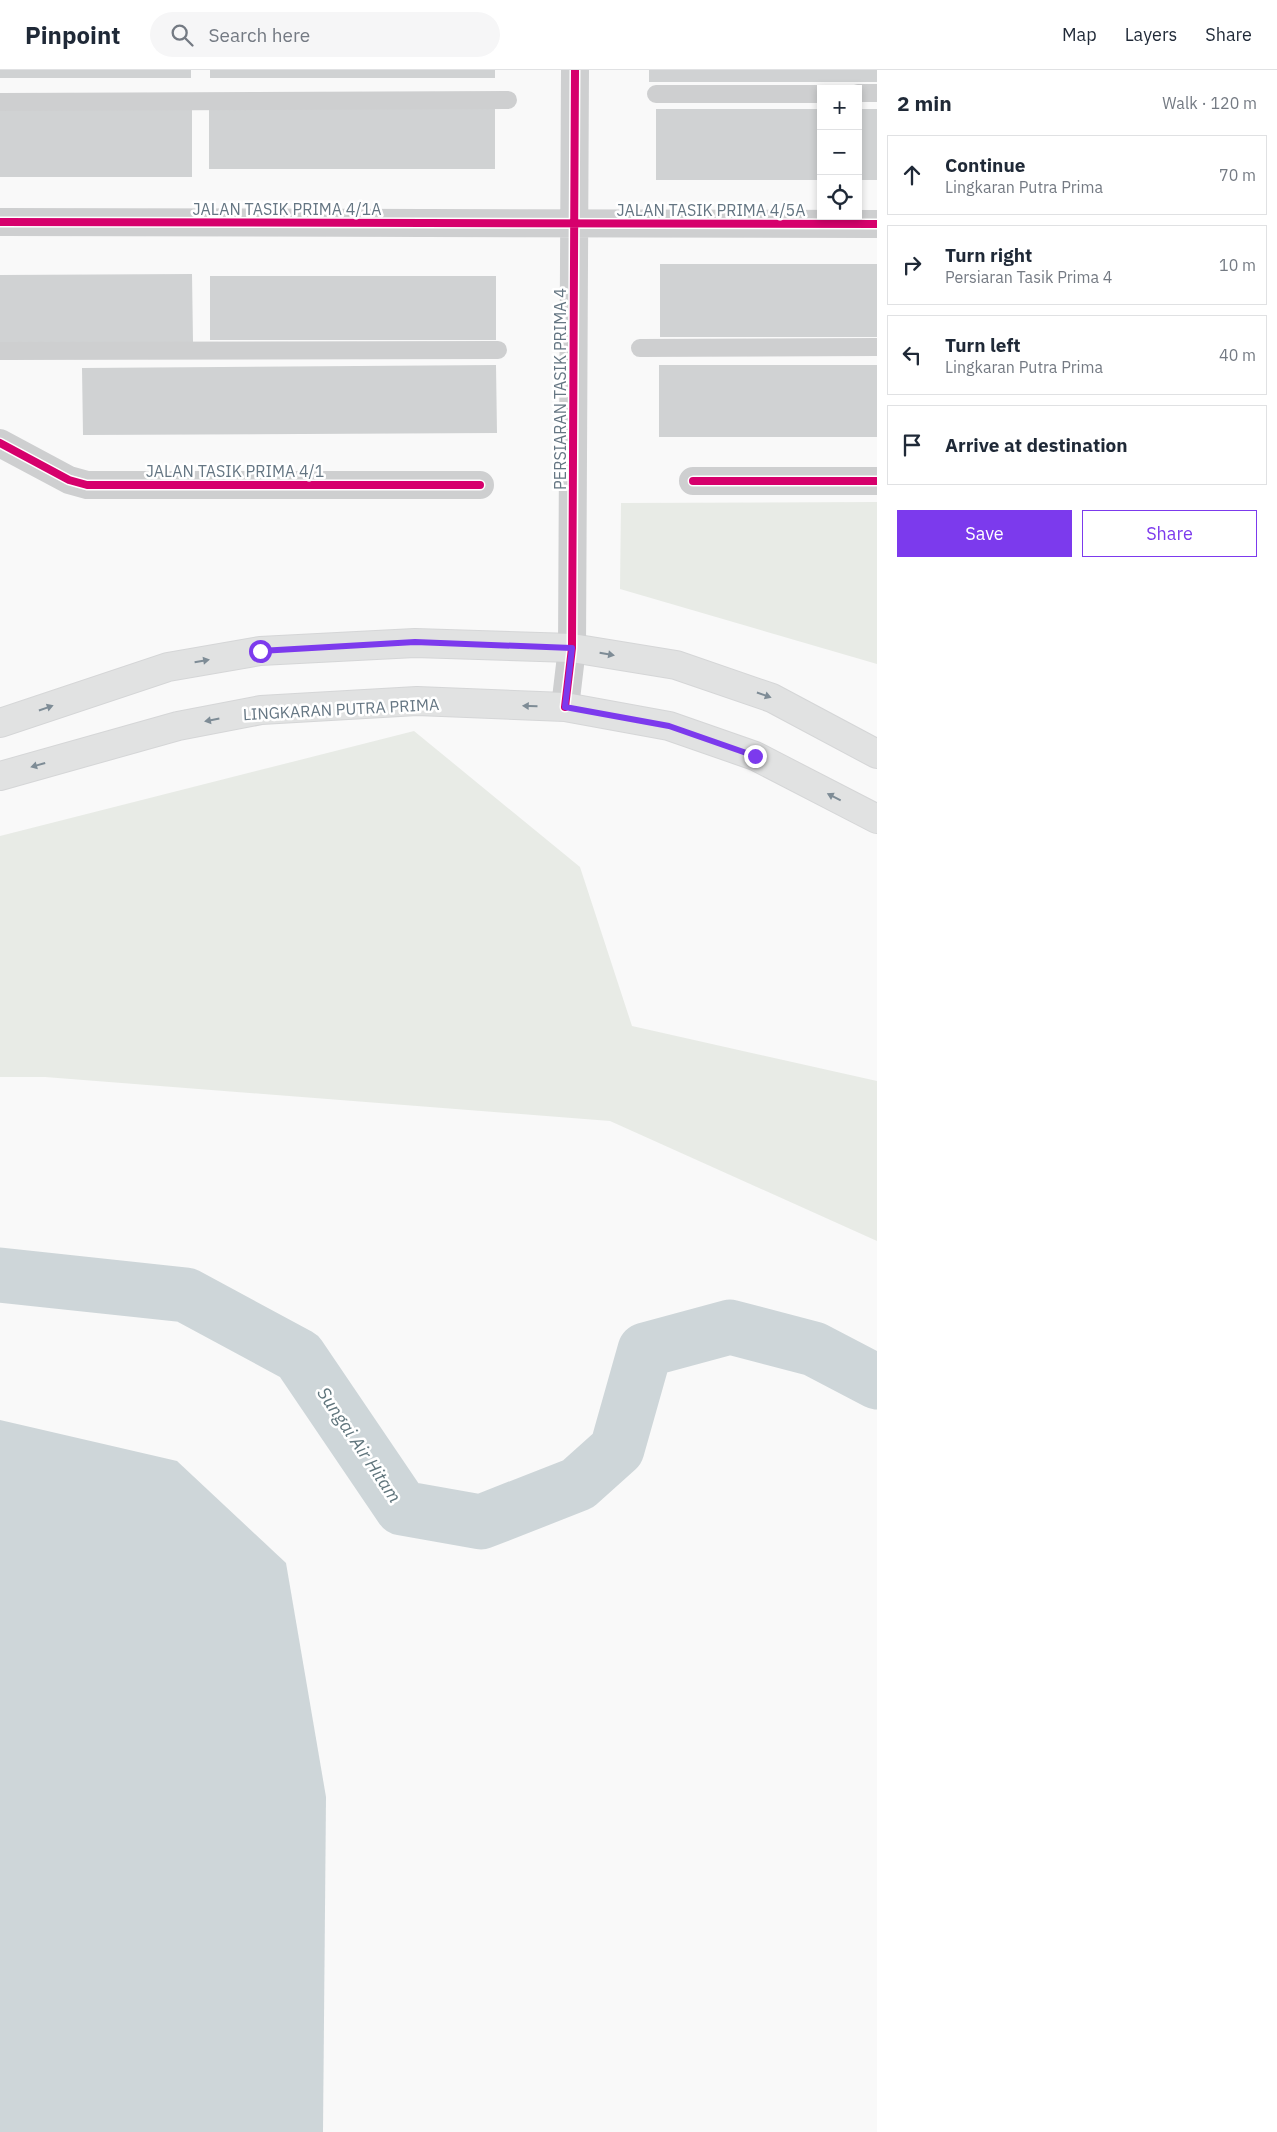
<!DOCTYPE html>
<html lang="en">
<head>
<meta charset="utf-8">
<style>
  :root { --surface:#fff; --page:#f6f6f7; --text:#1f2937; --muted:#747a83; --line:#e0e1e3; --accent:#7c3aed }
  body { margin:0; font-family:"IBM Plex Sans",sans-serif; background:var(--page); color:var(--text) }
  .controls { position:absolute; right:15px; top:15px; display:grid; overflow:hidden; border-radius:0px; box-shadow:0 2px 8px #0003 }
  .controls button { width:45px; height:45px; display:grid; place-items:center; padding:0; border:0; border-bottom:1px solid var(--line); background:var(--surface); color:var(--text); font:25px sans-serif }
  .stop { position:absolute; width:15px; height:15px; margin:-11px; border:4px solid #7c3aed; border-radius:50%; background:#fff }
  .stop.end { background:#7c3aed; border-color:#fff; box-shadow:0 1px 5px #0008 }
  .list { margin:0; padding:0; list-style:none }
  h2 { display:flex; justify-content:space-between; align-items:center; height:65px; margin:0; padding:0 20px; font-size:21px }
  h2 small { font-size:16px; font-weight:400; color:var(--muted) }
  .list li { display:grid; grid-template-columns:32px 1fr auto; gap:15px; align-items:center; box-sizing:border-box; height:80px; margin:0 10px 10px; padding:0 10px; border:1px solid var(--line); border-radius:0px }
  .list b { display:block; font-size:19px; white-space:nowrap }
  .list p { margin:0; font-size:16px; white-space:nowrap; color:var(--muted) }
  .list em { font-size:16px; font-style:normal; color:var(--muted) }
  .actions { display:flex; gap:10px; padding:15px 20px }
  .actions a { flex:1; padding:11px 0; border:1px solid var(--accent); border-radius:0px; text-align:center; font-size:18px; color:var(--accent) }
  .actions .main { background:var(--accent); color:#fff }
  .icon { flex:none; width:28px; height:28px; fill:none; stroke:currentColor; stroke-width:2; stroke-linecap:round; stroke-linejoin:round }
  .map { position:relative; flex:none; width:877px; height:2062px; overflow:hidden }
  header { display:flex; align-items:center; gap:30px; box-sizing:border-box; height:70px; padding:0 25px; background:var(--surface); border-bottom:1px solid var(--line) }
  header strong { font-size:24px }
  nav { display:flex; gap:28px; margin-inline-start:auto; font-size:18px }
  .search { width:350px; height:45px; background:var(--page); display:flex; align-items:center; gap:12px; box-sizing:border-box; padding:0 18px; border-radius:28px; color:var(--muted); font-size:19px }
  main { display:flex }
  aside { flex:1; background:var(--surface) }
  .map>svg:first-child { display:block }
  .green { fill:#e8ebe6 }
  .water { fill:#ced6d9 }
  .lines { fill:none; stroke-linecap:round; stroke-linejoin:round }
  .river { stroke:#ced6d9; stroke-width:55 }
  .building { fill:#d0d2d3 }
  .secondary-casing { stroke:#d5d6d7; stroke-width:30 }
  .lane { stroke:#cecfd0; stroke-width:18 }
  .street { stroke:#cecfd0; stroke-width:28 }
  .secondary { stroke:#e1e2e2; stroke-width:28 }
  .cycleway-casing { stroke:#fff; stroke-width:11 }
  .cycleway { stroke:#d6006c; stroke-width:8 }
  .oneway { fill:#7e8c96 }
  .route { stroke:#7c3aed; stroke-width:6 }
  .labels { text-anchor:middle; stroke-width:5; stroke-linejoin:round; paint-order:stroke }
  .street-label { font-size:16px; fill:#657683; stroke:#fff }
  .water-label { font-size:18px; font-style:italic; fill:#60757c; stroke:#fff }
</style>
</head>
<body>
<header>
<strong>Pinpoint</strong>
<div class="search"><svg class="icon" aria-label="search" viewBox="0 0 24 24"><circle cx="10" cy="10" r="6"/><path d="M15 15l6 6"/></svg>Search here</div>
<nav><a>Map</a><a>Layers</a><a>Share</a></nav>
</header>
<main>
<div class="map">
<svg width="877" height="2062" viewBox="0 0 877 2062">
  <rect width="100%" height="100%" fill="#f9f9f9"/>
  <path class="green" d="M877 432V594L620 519 621 433Z
    M414 661 580 797 632 956 877 1011V1171L610 1051 45 1007H0V766Z"/>
  <path class="water" d="M0 1350 177 1391 286 1493 326 1727 323 2062H0Z"/>
  <g class="lines">
    <path class="river" d="M0 1205 186 1225 299 1286 402 1438 481 1452 578 1414 617 1379 645 1280 730 1257 814 1279 877 1312"/>
  </g>
  <path class="building" d="M0 0H191V8H0Z
    M210 0H495V8H210Z
    M649 0H877V12H649Z
    M0 35H192V107H0Z
    M209 37H495V99H209Z
    M656 39H821V110H656Z
    M858 39H877V110H858Z
    M660 194H877V267H660Z
    M192 204 193 272 0 273V205Z
    M210 206H496V270H210Z
    M496 295 497 363 83 365 82 298Z
    M659 295H877V367H659Z"/>
  <g class="lines">
    <g class="secondary-casing">
      <path id="secondary" d="M0 653 168 597 260 581 415 573 572 578 676 595 772 628 877 684
        M0 706 178 656 261 640 417 631 565 637 669 656 755 686 877 749"/>
    </g>
    <path class="lane" d="M858 23H877
      M656 24H821
      M0 32 508 30
      M640 278 877 277
      M0 281 498 280"/>
    <path class="street" d="M0 152 877 154
      M0 373 69 410 87 415H480
      M693 411H877
      M565 637 572 578 575 0"/>
    <use href="#secondary" class="secondary"/>
    <g class="cycleway-casing">
      <path id="cycleway" d="M0 152 877 154
        M0 373 69 410 87 415H480
        M693 411H877
        M565 637 572 578 575 0"/>
    </g>
    <use href="#cycleway" class="cycleway"/>
  </g>
  <defs><path id="oneway-solid" d="M-6-.8H1V-3.2L6.5 0L1 3.2V.8H-6Z" transform="scale(1.25)"/></defs>
  <g class="oneway">
    <use href="#oneway-solid" transform="translate(607 584) rotate(10)"/>
    <use href="#oneway-solid" transform="translate(202 591) rotate(-10)"/>
    <use href="#oneway-solid" transform="translate(764 625) rotate(19)"/>
    <use href="#oneway-solid" transform="translate(530 636) rotate(-178)"/>
    <use href="#oneway-solid" transform="translate(46 638) rotate(-19)"/>
    <use href="#oneway-solid" transform="translate(212 650) rotate(169)"/>
    <use href="#oneway-solid" transform="translate(38 695) rotate(164)"/>
    <use href="#oneway-solid" transform="translate(834 727) rotate(-153)"/>
  </g>
  <g class="lines">
    <path class="route" d="M260 581 415 572 572 578 565 637 669 656 755 686"/>
  </g>
  <g class="labels">
    <g class="street-label">
      <text x="287" y="145">JALAN TASIK PRIMA 4/1A</text>
      <text x="711" y="146">JALAN TASIK PRIMA 4/5A</text>
      <text transform="translate(560 319) rotate(-90)" y="6">PERSIARAN TASIK PRIMA 4</text>
      <text x="235" y="407">JALAN TASIK PRIMA 4/1</text>
      <text transform="translate(341 639) rotate(-3)" y="6">LINGKARAN PUTRA PRIMA</text>
    </g>
    <g class="water-label">
      <text transform="translate(359 1375) rotate(56)" y="6">Sungai Air Hitam</text>
    </g>
  </g>
</svg>
<div class="controls">
<button>+</button>
<button>−</button>
<button><svg class="icon" aria-label="locate" viewBox="0 0 24 24"><circle cx="12" cy="12" r="6"/><path d="M12 2v4M12 18v4M2 12h4M18 12h4"/></svg></button>
</div>
<div class="stop" style="left:260px;top:581px"></div>
<div class="stop end" style="left:755px;top:686px"></div>
</div>
<aside>
<h2>2 min<small>Walk · 120 m</small></h2>
<ul class="list">
<li><svg class="icon" aria-label="ahead" viewBox="0 0 24 24"><path d="M12 20V5M6 11l6-6 6 6"/></svg><div><b>Continue</b><p>Lingkaran Putra Prima</p></div><em>70 m</em></li>
<li><svg class="icon" aria-label="right" viewBox="0 0 24 24"><path d="M7 20v-9h11M14 6l5 5-5 5"/></svg><div><b>Turn right</b><p>Persiaran Tasik Prima 4</p></div><em>10 m</em></li>
<li><svg class="icon" aria-label="left" viewBox="0 0 24 24"><path d="M17 20v-9H6M10 6l-5 5 5 5"/></svg><div><b>Turn left</b><p>Lingkaran Putra Prima</p></div><em>40 m</em></li>
<li><svg class="icon" aria-label="arrive" viewBox="0 0 24 24"><path d="M6 21V4h12l-3 4 3 4H6"/></svg><div><b>Arrive at destination</b></div></li>
</ul>
<div class="actions"><a class="main">Save</a><a>Share</a></div>
</aside>
</main>
</body>
</html>
